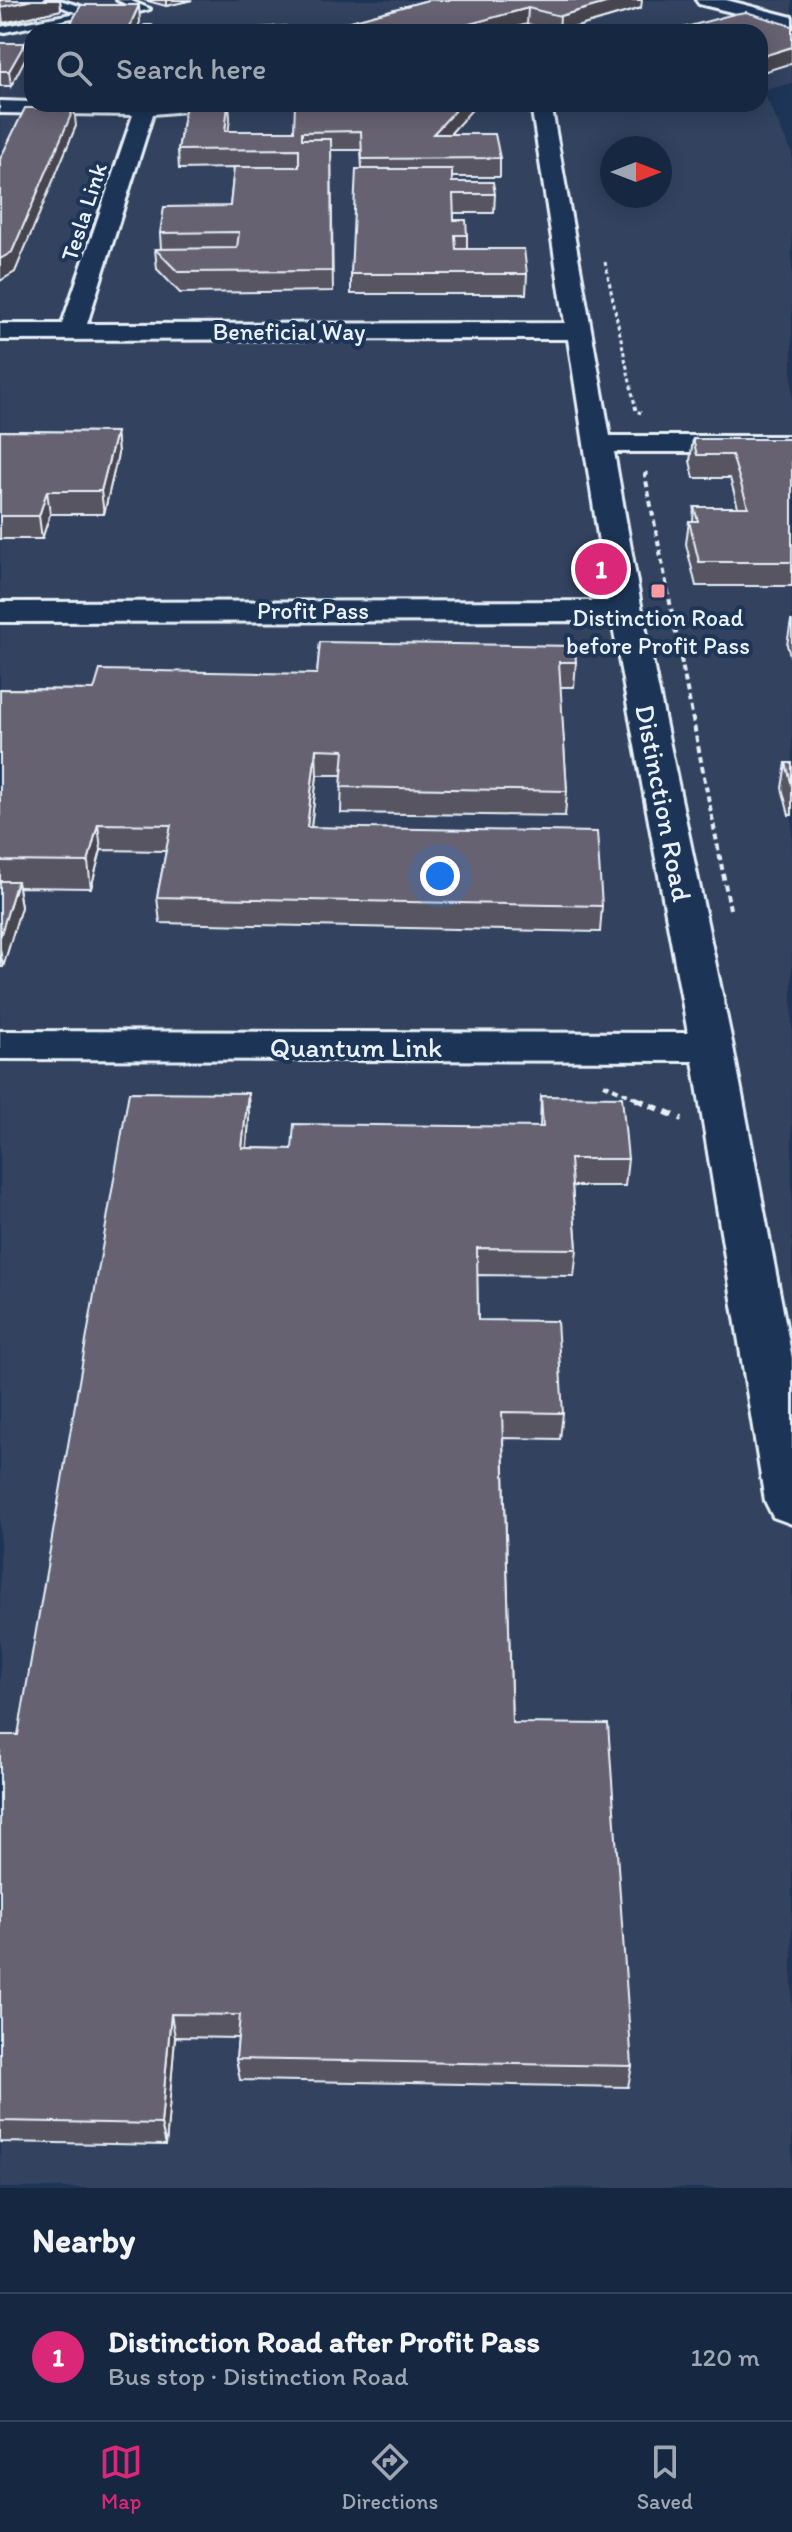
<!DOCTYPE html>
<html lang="en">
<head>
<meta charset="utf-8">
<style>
  :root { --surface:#162841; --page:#23344c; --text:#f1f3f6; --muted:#9ea6b1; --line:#35445a; --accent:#db2777 }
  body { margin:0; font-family:Itim,sans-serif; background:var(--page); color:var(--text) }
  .compass { position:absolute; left:600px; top:136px; width:72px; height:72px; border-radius:50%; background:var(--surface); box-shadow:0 4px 20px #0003; rotate:90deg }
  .you { position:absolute; left:440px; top:876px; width:28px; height:28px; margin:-20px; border:6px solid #fff; border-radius:50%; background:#1a73e8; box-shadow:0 0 0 12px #1a73e833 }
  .badge { display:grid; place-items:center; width:52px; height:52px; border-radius:50%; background:var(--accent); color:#fff; font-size:26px; font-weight:700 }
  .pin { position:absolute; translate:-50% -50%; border:4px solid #fff; box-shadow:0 2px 8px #0006 }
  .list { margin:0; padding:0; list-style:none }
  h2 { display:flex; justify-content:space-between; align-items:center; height:104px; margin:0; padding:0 32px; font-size:34px }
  h2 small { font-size:26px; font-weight:400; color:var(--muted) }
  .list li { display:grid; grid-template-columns:52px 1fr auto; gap:24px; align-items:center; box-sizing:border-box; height:128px; padding:0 32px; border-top:2px solid var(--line) }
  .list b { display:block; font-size:30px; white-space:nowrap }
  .list p { margin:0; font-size:26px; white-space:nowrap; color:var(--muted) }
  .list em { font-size:26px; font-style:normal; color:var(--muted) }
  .icon { flex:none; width:44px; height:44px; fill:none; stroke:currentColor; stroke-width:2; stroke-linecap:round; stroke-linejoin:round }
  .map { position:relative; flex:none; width:792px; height:2188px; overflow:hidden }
  .search { position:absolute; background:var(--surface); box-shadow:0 4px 20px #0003; left:24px; right:24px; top:24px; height:88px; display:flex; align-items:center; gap:20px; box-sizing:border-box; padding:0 28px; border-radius:24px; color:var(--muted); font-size:30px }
  .sheet { height:232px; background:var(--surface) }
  nav { display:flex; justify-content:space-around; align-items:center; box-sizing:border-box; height:112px; border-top:2px solid var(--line); background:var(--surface); font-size:22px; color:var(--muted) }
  nav a { display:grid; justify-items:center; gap:4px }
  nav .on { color:var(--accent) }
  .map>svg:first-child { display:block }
  .built { fill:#33425f; fill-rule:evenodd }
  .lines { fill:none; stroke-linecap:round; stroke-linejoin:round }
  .lane-casing { stroke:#e8f1f8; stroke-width:6 }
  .street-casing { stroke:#e8f1f8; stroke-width:6 }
  .secondary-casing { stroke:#e8f1f8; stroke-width:6 }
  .path-far2 { stroke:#e8f1f8; stroke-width:3; stroke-dasharray:4 3; stroke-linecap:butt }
  .path-far1 { stroke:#e8f1f8; stroke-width:4; stroke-dasharray:6 4; stroke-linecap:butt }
  .path { stroke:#e8f1f8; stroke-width:6; stroke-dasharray:9 7; stroke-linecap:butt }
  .lane { fill:#1d3557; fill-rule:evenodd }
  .street { fill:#1d3557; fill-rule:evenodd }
  .secondary { fill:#1d3557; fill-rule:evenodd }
  .wall { fill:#585462; stroke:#e8f1f8; stroke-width:2 }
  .shaded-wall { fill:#474550; stroke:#e8f1f8; stroke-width:2 }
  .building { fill:#666272; stroke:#e8f1f8; stroke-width:2 }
  .poi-dot { fill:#ff9aa2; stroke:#1d3557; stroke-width:3 }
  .labels { text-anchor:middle; stroke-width:8; stroke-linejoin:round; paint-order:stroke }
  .far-street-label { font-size:24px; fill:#e8f1f8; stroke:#1d3557 }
  .far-poi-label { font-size:24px; fill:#e8f1f8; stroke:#1d3557 }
  .street-label { font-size:28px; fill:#e8f1f8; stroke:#1d3557 }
</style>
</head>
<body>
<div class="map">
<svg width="792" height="2188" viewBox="0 0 792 2188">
  <rect width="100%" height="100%" fill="#1d3557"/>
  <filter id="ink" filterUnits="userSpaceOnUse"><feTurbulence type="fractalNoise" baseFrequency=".0125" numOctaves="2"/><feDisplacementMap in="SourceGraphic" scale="16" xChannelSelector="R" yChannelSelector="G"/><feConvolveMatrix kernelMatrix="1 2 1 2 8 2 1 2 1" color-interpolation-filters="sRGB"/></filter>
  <g filter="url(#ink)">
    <path class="built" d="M0 0H792V83L763 91 792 153V2188H0ZM32 32H760V104H32ZM612 148H660V196H612Z"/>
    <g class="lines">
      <g class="lane-casing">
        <path id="lane" d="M46 0H59L83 7 86 15 0 33V27L77 13Z
          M117 0H129L150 9 109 20V16L137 9Z
          M145 27H151V32H143Z"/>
      </g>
      <g class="street-casing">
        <path id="street" d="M0 101 32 102V104H207L197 110 153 114 87 324 565 323 531 104H551L610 436H792V452H614L642 611 733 1047 792 1358V1524L773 1517 765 1501 693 1061 0 1059V1031L688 1033 612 621 0 622V602L608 601 568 339 0 340V324H62L133 115 0 113Z"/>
      </g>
      <g class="secondary-casing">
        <path id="secondary" d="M696 0H726L792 17V27L699 4Z"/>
      </g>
      <path class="path-far2" d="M605 262 636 411 641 413"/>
      <path class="path-far1" d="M648 473 645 475 730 909
        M604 1084 641 1101"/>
      <path class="path" d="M636 1099 682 1119"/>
      <use href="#lane" class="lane"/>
      <use href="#street" class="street"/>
      <use href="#secondary" class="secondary"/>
    </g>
    <path class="wall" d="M0 0H60L61 10 3 23 0 22Z
      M144 0H192L166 6Z
      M428 0 641 8 560 32 527 24 499 32H340V24Z
      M0 43 26 57 11 86H0Z
      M186 104H229L230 118 228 131H294L477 104 450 134 500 158V177H452V182L495 194 494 213H454V220L467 235V249L527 274 526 294H351V274L362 169 361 150H331L333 291 180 293 157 269 155 249H161L160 233 230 206 234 168 179 169 178 150Z
      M0 431 116 432 118 454 104 514H50L42 539H0Z
      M693 439H792V586H696L686 544 689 521H693L694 507H738L730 478H694L690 461Z
      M791 621H792V662L787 645Z
      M320 642 576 662 574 687H560L567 791 565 816 341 813 342 775H317L311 827 602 906 600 932 160 923 157 897 166 851 101 850 91 888 18 887 21 907 3 967H0V689L94 690 317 674Z
      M786 763H792V815H789L782 788Z
      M248 1093 249 1120 247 1148 292 1149 540 1127 541 1096 628 1159 625 1186H572L577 1249 574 1276 477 1275 478 1320 563 1413 560 1439 503 1438 512 1723 632 2066 628 2087 240 2080 236 2059 238 2038 175 2037 166 2145 0 2142V1735H18Z"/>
    <path class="shaded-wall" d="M32 0H60L61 10 3 23 1 7Z
      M166 0H192L166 6Z
      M616 0H642L641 8 559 32 560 16Z
      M139 5 140 22 136 32H127Z
      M528 8 527 24 499 32H440Z
      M25 43 26 57 11 86 9 71Z
      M792 47V63L760 73V57Z
      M228 104 230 118 226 150 225 131Z
      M461 104H477L433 153V134Z
      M74 108 76 126 15 272 0 281V259Z
      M116 432 118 454 104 514 101 491Z
      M47 491 50 514 42 539 39 516Z
      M316 749 317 775 308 853 307 827Z
      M98 824 101 850 91 888 88 862Z
      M17 881 21 907 3 967 0 948V937Z
      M248 1093 249 1120 244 1175 242 1148Z
      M171 2014 175 2037 166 2145 161 2124Z"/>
    <path class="building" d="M0 0H32L1 7Z
      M428 0H616L560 16 528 8 440 32H370L340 24Z
      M81 5H139L127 32H66Z
      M746 12 792 26V47L760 57V32H668L734 14Z
      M286 26 290 32H200Z
      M0 43H25L9 71H0Z
      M186 104H228L225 131H294L295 104H461L433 134H495L500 158 362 159 361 131 302 132V139H331L332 271 178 272 155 249 237 248 239 232 160 233 164 207 230 206 234 167H299V149L178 150Z
      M25 108H74L12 252 0 259V159Z
      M356 169H452V182H493L495 194H453L454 220H466L467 235H455L456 249H524L527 274H351Z
      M0 431 116 432 101 491H47L39 516H0Z
      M693 439H792V562H699L689 521H698L694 507H748L732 455H697Z
      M320 642 575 646 576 662H559L567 791 341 787 344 750 316 749 307 827 597 832 602 906 157 897 171 825 98 824 88 862 0 861V689L94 690 100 670 317 674Z
      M786 763H792V786Z
      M0 881H17L0 937Z
      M129 1092 248 1093 242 1148 292 1149 294 1124 543 1127 541 1096 622 1097 628 1159H570L577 1249 477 1248 478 1320 557 1321 563 1413 502 1412 512 1723 608 1724 632 2066 236 2059 240 2015 171 2014 161 2124 0 2121V1735H18Z"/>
  </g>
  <rect class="poi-dot" x="650" y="583" width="16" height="16" rx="4"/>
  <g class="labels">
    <g class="far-street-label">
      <text transform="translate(84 212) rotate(-72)" y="8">Tesla Link</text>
      <text x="289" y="340">Beneficial Way</text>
      <text x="313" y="619">Profit Pass</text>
    </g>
    <g class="far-poi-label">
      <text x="658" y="626">Distinction Road<tspan x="658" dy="28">before Profit Pass</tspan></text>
    </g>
    <g class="street-label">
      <text transform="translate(664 803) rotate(79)" y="10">Distinction Road</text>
      <text x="356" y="1057">Quantum Link</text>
    </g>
  </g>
</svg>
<svg class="compass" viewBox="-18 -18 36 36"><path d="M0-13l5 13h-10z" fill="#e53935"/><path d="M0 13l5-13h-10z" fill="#9ea6b1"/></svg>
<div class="you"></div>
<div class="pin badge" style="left:601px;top:569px">1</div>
<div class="search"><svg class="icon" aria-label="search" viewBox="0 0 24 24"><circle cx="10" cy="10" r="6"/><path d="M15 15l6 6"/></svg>Search here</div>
</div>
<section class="sheet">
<h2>Nearby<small></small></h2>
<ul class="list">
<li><span class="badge">1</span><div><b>Distinction Road after Profit Pass</b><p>Bus stop · Distinction Road</p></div><em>120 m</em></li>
</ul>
</section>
<nav>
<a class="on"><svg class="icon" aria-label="map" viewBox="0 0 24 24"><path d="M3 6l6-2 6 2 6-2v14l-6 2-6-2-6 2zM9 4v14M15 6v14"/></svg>Map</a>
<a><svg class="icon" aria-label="directions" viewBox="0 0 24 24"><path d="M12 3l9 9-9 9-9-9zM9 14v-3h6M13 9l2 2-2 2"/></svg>Directions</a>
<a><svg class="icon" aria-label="saved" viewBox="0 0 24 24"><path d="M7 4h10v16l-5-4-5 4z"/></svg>Saved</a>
</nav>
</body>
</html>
